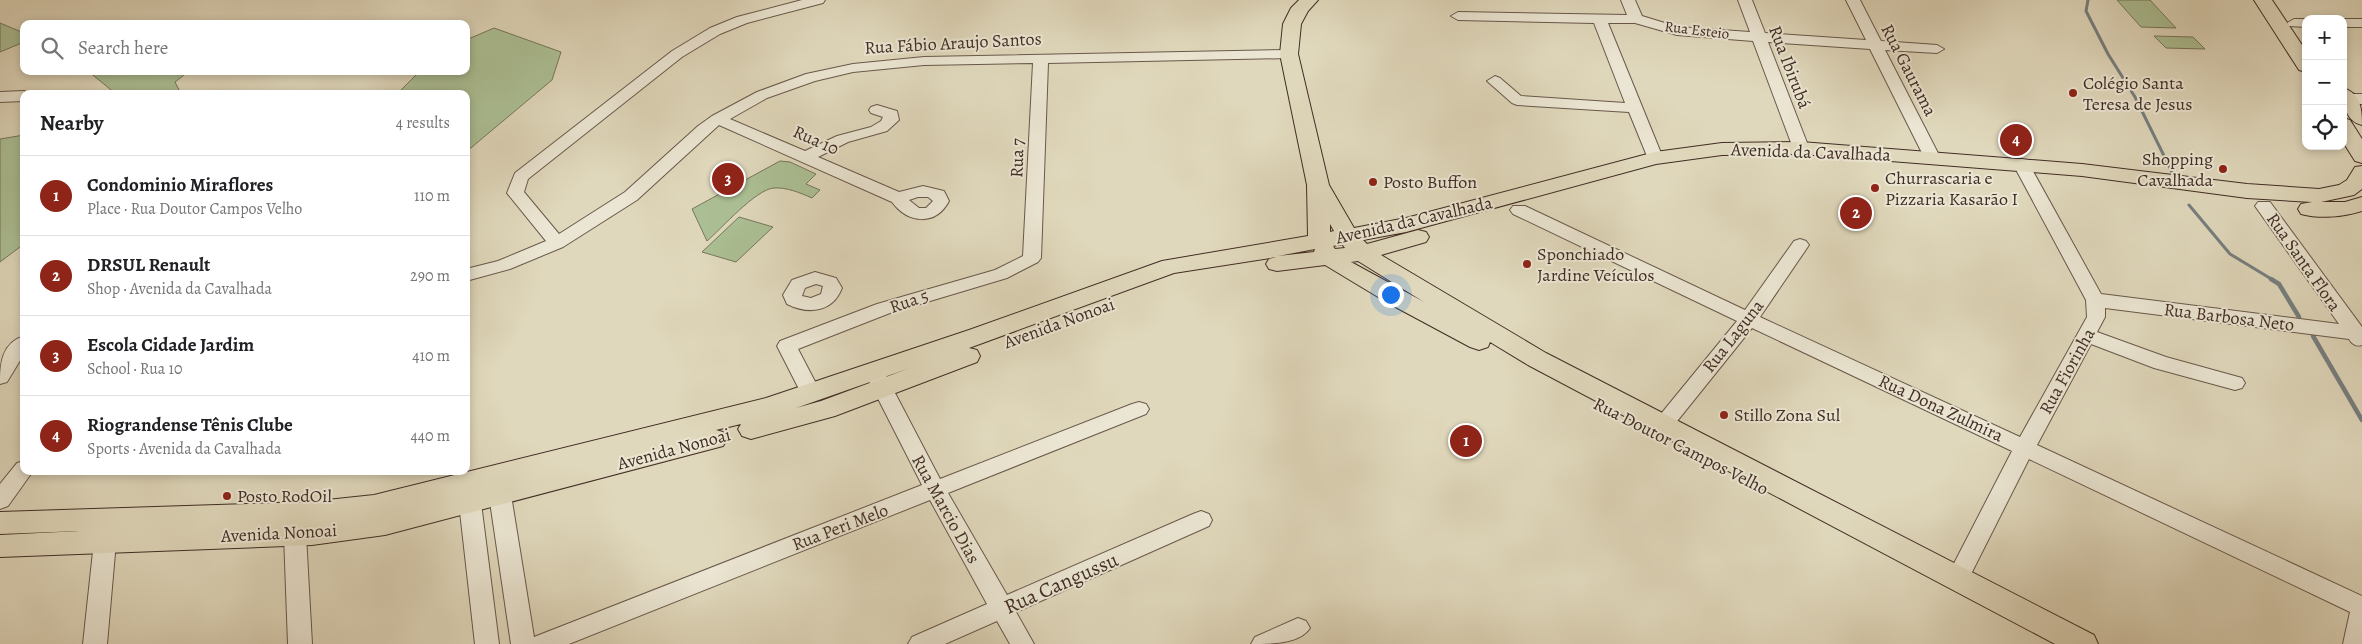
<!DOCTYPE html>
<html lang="en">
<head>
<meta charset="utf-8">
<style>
  :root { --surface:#fff; --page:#f6f6f6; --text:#202124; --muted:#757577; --line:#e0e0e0; --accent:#8f2418 }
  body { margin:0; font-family:Alegreya,serif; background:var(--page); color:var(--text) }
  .controls { position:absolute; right:15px; top:15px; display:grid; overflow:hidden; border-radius:10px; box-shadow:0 2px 8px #0003 }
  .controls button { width:45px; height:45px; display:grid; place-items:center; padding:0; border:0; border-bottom:1px solid var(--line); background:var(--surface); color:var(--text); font:25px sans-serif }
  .you { position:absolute; left:1390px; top:294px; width:18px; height:18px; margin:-12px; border:4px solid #fff; border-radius:50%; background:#1a73e8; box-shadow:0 0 0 8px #1a73e833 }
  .badge { display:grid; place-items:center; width:32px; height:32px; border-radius:50%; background:var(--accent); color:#fff; font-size:16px; font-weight:700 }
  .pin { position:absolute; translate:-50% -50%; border:2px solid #fff; box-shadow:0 1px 5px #0006 }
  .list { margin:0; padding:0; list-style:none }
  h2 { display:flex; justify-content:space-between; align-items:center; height:65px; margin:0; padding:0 20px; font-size:21px }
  h2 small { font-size:16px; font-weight:400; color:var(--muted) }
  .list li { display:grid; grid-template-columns:32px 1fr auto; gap:15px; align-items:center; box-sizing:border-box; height:80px; padding:0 20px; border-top:1px solid var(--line) }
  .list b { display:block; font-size:19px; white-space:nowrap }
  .list p { margin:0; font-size:16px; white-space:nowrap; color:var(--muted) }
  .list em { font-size:16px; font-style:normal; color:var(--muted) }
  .icon { flex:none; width:28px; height:28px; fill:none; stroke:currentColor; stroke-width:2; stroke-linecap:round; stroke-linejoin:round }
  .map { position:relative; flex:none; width:2362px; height:644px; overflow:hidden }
  .search { position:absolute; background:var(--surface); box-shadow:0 2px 8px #0003; left:20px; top:20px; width:450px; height:55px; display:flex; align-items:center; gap:12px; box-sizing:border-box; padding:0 18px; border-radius:10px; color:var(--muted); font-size:19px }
  .panel { position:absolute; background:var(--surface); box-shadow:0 2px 8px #0003; left:20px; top:90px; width:450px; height:385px; border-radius:10px }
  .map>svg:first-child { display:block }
  .green { fill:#acc095; stroke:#76765d }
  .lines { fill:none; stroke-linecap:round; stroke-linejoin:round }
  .stream-far1 { stroke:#767f80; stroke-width:3 }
  .stream { stroke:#767f80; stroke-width:4.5 }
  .minor-casing { stroke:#69584b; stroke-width:2 }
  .major-casing { stroke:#412d25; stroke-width:2 }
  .minor { fill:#ebe6d3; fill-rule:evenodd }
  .major { fill:#e0d8bc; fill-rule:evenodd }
  .poi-dot { fill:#8f2418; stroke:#ebe6d3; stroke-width:2 }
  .labels { text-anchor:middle; stroke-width:4; stroke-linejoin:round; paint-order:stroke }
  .far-street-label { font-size:15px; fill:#412d25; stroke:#ebe6d3 }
  .street-label { font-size:18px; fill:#412d25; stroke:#ebe6d3 }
  .poi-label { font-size:18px; fill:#412d25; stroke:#ebe6d3; text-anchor:start }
  .near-street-label { font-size:21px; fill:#412d25; stroke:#ebe6d3 }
</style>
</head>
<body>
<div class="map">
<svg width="2362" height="644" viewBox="0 0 2362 644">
  <rect width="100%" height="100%" fill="#e0d8bc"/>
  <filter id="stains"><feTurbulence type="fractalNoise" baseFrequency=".004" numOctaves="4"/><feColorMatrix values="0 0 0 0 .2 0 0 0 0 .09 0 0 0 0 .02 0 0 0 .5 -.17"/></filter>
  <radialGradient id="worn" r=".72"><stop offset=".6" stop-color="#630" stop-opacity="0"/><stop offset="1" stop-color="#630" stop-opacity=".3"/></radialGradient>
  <path class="green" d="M2117 0H2150L2176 28 2141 27Z
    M0 23 24 33V42L0 52Z
    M494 28 561 52 552 80 466 152V94H393L400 91 420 71H466V40Z
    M2154 36 2193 37 2205 49 2166 48Z
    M88 71H189L175 82 181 94H116Z
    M24 135V244L0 262V139Z
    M780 161 790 162 816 174 806 184 820 190 812 198C801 193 786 187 774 188 756 189 721 229 707 241L692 209Z
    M739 217 773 227 736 262 702 252Z"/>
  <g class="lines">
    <path class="stream-far1" d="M2088 0 2086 11 2108 54 2135 97 2173 174
      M2189 205 2230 254 2273 280"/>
    <path class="stream" d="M2271 279 2279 284 2299 317
      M2313 336 2362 420"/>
    <g class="minor-casing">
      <path id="minor" d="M802 0H825L823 3 747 23 720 34 682 57 528 179 524 192 559 234 625 192 698 126 712 116 757 92 806 74 853 64 924 57 1289 50 1296 54 1289 58 1048 63 1041 258 1038 262 1007 278 890 313 798 349 821 393 818 398 811 400 804 398 801 393 777 346 780 341 877 304 995 270 1023 256 1033 63 924 65 853 72 815 81 767 98 730 119 805 151 837 136 871 127 881 121 883 117 871 113 869 110 871 107 877 105 897 111 899 120 887 131 848 142 818 157 899 192 923 186 944 191 949 201C936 226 908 224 892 202L719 125 637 200 563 247 510 269 466 281V269L498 261 546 241 507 193 515 173 672 51 710 28 737 17ZM918 197H928L933 201 926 208H919L909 200Z
        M1621 0H1635L1642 16 1678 27 1750 32 1738 0H1752L1765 33 1866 40 1846 0H1860L1881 41 1937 45 1944 49 1937 53 1885 50 1940 157 1938 160H1926L1924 157 1870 49 1768 42 1809 148 1807 151H1795L1793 148 1753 41 1677 35 1635 23H1608L1663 158 1661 161H1649L1629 112 1517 105 1512 103 1487 81 1495 76 1500 78 1521 96 1625 103 1594 23 1458 20 1451 16 1458 12 1627 15Z
        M2294 19H2306V27L2289 26 2287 23Z
        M2343 19H2362V27H2343Z
        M24 91 30 94H24V101L0 102V92Z
        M2347 94H2362V104L2343 103V95Z
        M2021 159 2027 160 2029 164 2101 294 2339 324 2255 206 2258 202H2270L2362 327V345C2356 347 2352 344 2349 339L2105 308V317L2097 332 2166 357 2242 378 2245 383 2242 388 2235 390 2154 368 2091 344 2037 445 2362 596V644H2343L2350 612 2029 459 1966 584 1958 586 1950 584 1947 577 2012 451 1752 328 1670 430 1663 433 1656 430 1653 425 1656 420 1737 321 1513 214 1510 210 1513 206H1525L1745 310 1794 241 1800 239 1806 241 1809 245 1760 317 2020 437 2087 317 2086 300 2013 164 2015 160Z
        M815 272 836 278 842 288C833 312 809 315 787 304L783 295 792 280ZM816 284 823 286 821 294 811 298 802 296 805 288Z
        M24 336V354L7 382 0 384C0 365 1 343 24 336Z
        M876 368 883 370 940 479 1132 404 1139 402 1146 404 1149 409 1146 414 948 493 1007 595 1193 514 1201 511 1209 514 1212 520 1209 526 1016 612 1034 644H1010L997 621 945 644H908L912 637 987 604 930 500 569 644H511L489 495 492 489 500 487 508 489 511 495 534 637 922 485 866 375 869 370Z
        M24 461V471H33L8 506 0 509V484L17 463Z
        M470 494 478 497 481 503 499 644H475L459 503 462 497Z
        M295 526 303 529 306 535 312 644H288L284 535 287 529Z
        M105 533 113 536 116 542 107 644H83L94 542 97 536Z
        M1298 618 1306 621 1310 628C1300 644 1270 644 1251 644L1255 637Z"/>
    </g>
    <g class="major-casing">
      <path id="major" d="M1299 0H1318L1308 11 1301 24 1298 54 1329 185 1354 228 1406 218 1655 152 1722 143 1801 142 2082 164 2247 184 2319 189 2339 185 2347 180 2355 167 2362 166V189L2354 195 2321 202H2345L2362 197V211C2343 217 2320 219 2301 214L2298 209 2301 204 2312 202 2247 198 2082 176 1801 154 1722 155 1656 164 1406 232 1363 240 1367 244 1418 230 1426 232 1429 237 1426 242 1381 255 1546 353 2094 635 2098 644H2055L1528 365 1490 342 1488 347 1479 350 1470 347 1388 303 1325 265 1277 271 1269 269 1266 264 1269 259 1276 257 1174 273 969 348 977 350 980 356 977 362 835 416 751 439 742 436 738 429 741 424 716 430 723 432 727 439 723 446 385 535 312 545 0 557V535L80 531 0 534V512L308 502 374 495 766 398 969 330 1162 261 1308 236 1307 185 1280 54 1283 24 1291 8ZM1330 224 1334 231 1330 232ZM1342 244 1345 248 1335 249 1333 246ZM1315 249 1314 252 1278 256ZM1358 261 1424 302 1351 262ZM910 368 821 401 796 408Z
        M2254 0H2272L2306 51V72L2299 70Z
        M2343 88C2361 93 2362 110 2362 125 2345 121 2343 103 2343 88Z
        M2343 118 2350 120 2362 139V163L2355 161 2343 142Z"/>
    </g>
    <use href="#minor" class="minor"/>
    <use href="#major" class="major"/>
  </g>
  <g class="poi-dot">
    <circle cx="2073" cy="93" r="5"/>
    <circle cx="2223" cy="169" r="5"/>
    <circle cx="1373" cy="182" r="5"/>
    <circle cx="1875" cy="188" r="5"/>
    <circle cx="1527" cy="264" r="5"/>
    <circle cx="1724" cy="415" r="5"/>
    <circle cx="227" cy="496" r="5"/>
  </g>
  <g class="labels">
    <g class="far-street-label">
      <text transform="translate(1697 30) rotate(7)" y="5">Rua Esteio</text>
    </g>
    <g class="street-label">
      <text transform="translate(953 43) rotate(-3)" y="6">Rua Fábio Araujo Santos</text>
      <text transform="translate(1790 67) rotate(69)" y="6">Rua Ibirubá</text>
      <text transform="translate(1909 70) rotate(63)" y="6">Rua Gaurama</text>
      <text transform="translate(816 140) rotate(24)" y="6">Rua 10</text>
      <text transform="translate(1811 152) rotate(2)" y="6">Avenida da Cavalhada</text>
      <text transform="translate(1017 158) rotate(-88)" y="6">Rua 7</text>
      <text transform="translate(1414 220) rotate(-13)" y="6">Avenida da Cavalhada</text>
      <text transform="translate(2304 262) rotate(55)" y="6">Rua Santa Flora</text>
      <text transform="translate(909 301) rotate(-19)" y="6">Rua 5</text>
      <text transform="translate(2229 317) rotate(7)" y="6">Rua Barbosa Neto</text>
      <text transform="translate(1059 323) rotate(-20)" y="6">Avenida Nonoai</text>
      <text transform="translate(1733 336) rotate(-52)" y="6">Rua Laguna</text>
      <text transform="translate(2067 371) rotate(-61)" y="6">Rua Fiorinha</text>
      <text transform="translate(1941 408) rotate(25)" y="6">Rua Dona Zulmira</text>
      <text transform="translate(1681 446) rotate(27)" y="6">Rua Doutor Campos Velho</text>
      <text transform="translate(674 449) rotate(-15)" y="6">Avenida Nonoai</text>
      <text transform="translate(946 509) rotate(61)" y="6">Rua Marcio Dias</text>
      <text transform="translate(840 527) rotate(-21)" y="6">Rua Peri Melo</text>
      <text transform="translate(279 533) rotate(-3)" y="6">Avenida Nonoai</text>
    </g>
    <g class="poi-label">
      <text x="2083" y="89">Colégio Santa<tspan x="2083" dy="21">Teresa de Jesus</tspan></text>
      <text x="2213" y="165" text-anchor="end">Shopping<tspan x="2213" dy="21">Cavalhada</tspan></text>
      <text x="1885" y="184">Churrascaria e<tspan x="1885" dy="21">Pizzaria Kasarão I</tspan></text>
      <text x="1383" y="188">Posto Buffon</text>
      <text x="1537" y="260">Sponchiado<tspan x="1537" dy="21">Jardine Veículos</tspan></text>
      <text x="1734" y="421">Stillo Zona Sul</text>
      <text x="237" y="502">Posto RodOil</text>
    </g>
    <g class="near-street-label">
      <text transform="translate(1061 583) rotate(-24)" y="7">Rua Cangussu</text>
    </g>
  </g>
  <rect width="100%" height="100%" filter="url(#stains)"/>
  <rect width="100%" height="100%" fill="url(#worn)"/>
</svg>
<div class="controls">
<button>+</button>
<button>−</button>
<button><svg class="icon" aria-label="locate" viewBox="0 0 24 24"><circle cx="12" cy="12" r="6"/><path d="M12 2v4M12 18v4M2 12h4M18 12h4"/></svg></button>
</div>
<div class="you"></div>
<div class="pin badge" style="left:1466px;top:441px">1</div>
<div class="pin badge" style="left:1856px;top:213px">2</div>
<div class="pin badge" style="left:728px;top:179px">3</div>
<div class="pin badge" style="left:2016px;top:140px">4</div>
<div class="search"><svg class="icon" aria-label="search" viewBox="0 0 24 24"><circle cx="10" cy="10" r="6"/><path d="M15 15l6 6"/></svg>Search here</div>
<section class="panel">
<h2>Nearby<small>4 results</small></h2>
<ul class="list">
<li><span class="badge">1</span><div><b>Condominio Miraflores</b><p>Place · Rua Doutor Campos Velho</p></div><em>110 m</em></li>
<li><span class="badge">2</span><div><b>DRSUL Renault</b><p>Shop · Avenida da Cavalhada</p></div><em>290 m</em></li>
<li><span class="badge">3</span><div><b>Escola Cidade Jardim</b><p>School · Rua 10</p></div><em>410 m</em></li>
<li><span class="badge">4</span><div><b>Riograndense Tênis Clube</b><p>Sports · Avenida da Cavalhada</p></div><em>440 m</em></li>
</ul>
</section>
</div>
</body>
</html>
